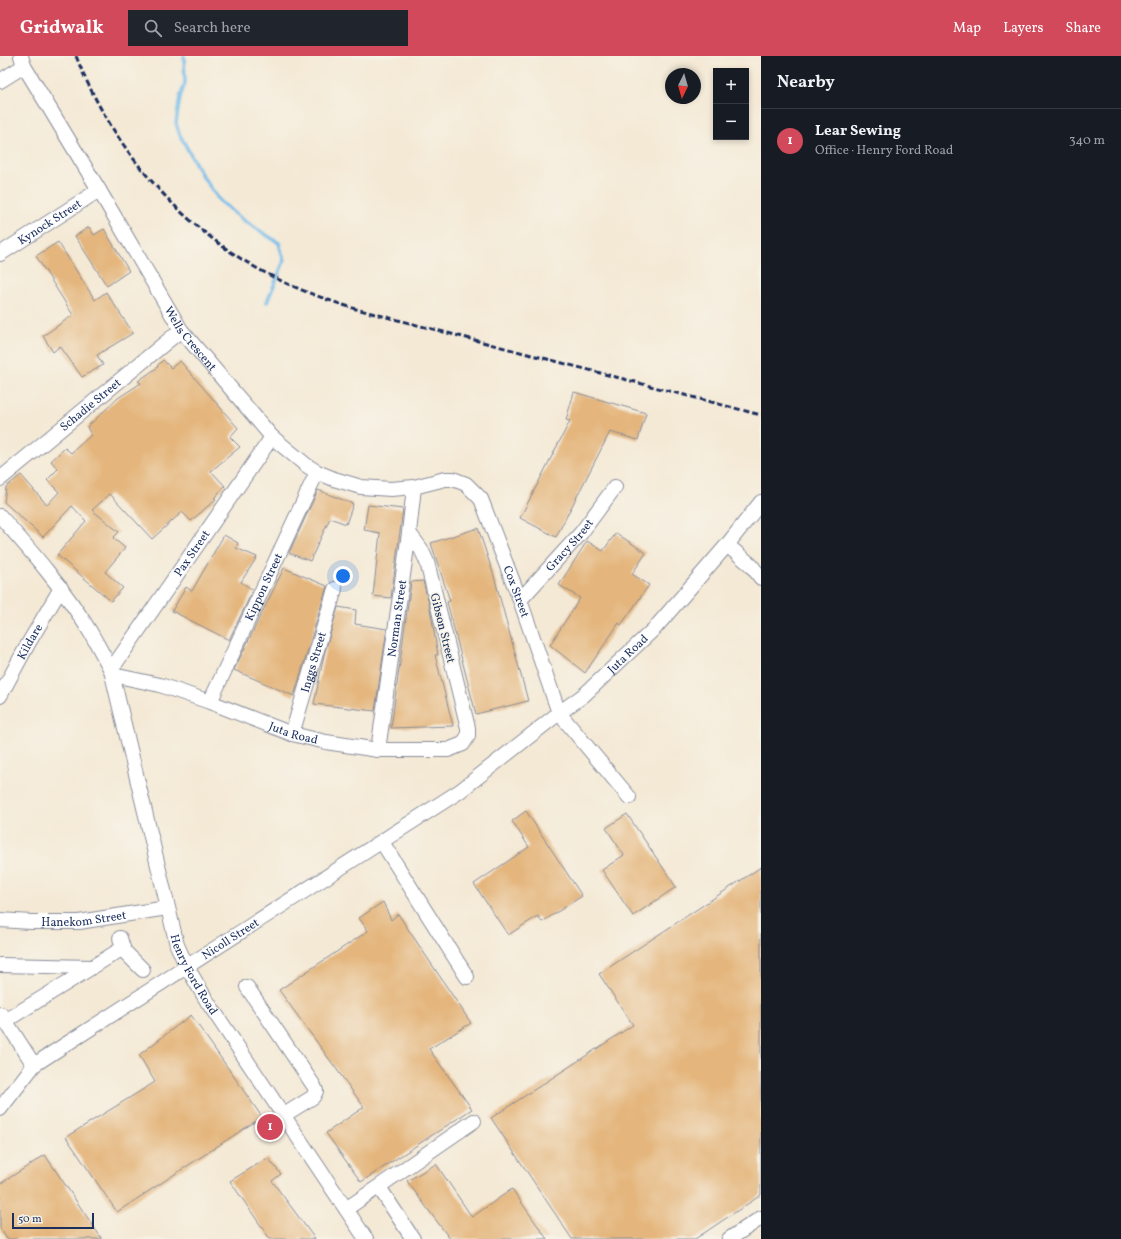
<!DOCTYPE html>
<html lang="en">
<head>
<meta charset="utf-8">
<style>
  :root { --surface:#171b24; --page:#20242c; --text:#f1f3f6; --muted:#9ea1a6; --line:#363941; --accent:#d1495b }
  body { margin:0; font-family:Vollkorn,serif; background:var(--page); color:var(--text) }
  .controls { position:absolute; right:12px; top:12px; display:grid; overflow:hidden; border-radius:0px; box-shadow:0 2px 6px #0003 }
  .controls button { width:36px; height:36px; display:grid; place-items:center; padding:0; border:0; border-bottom:1px solid var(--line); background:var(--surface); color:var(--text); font:20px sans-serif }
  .compass { position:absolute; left:665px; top:12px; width:36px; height:36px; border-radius:50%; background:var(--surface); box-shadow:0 2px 6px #0003; rotate:185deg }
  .scale { position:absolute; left:12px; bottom:10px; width:82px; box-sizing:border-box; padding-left:4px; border:2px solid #1b2f5e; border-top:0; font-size:11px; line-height:14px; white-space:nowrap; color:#1b2f5e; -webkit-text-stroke:3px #f7f3e8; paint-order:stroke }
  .you { position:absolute; left:343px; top:520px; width:14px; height:14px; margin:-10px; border:3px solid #fff; border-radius:50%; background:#1a73e8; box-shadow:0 0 0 6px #1a73e833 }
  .badge { display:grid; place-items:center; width:26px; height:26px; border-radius:50%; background:var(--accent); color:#fff; font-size:13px; font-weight:700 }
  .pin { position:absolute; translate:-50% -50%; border:2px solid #fff; box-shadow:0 1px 4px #0006 }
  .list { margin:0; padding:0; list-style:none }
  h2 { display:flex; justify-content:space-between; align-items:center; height:52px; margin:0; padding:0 16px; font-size:17px }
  h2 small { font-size:13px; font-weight:400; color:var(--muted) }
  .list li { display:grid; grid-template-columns:26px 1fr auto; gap:12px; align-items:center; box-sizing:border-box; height:64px; padding:0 16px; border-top:1px solid var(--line) }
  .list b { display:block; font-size:15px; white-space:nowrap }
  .list p { margin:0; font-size:13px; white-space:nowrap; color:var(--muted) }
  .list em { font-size:13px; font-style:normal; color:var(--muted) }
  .icon { flex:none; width:22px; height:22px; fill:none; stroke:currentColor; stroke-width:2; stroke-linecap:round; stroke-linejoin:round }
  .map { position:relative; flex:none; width:761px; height:1183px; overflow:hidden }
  header { display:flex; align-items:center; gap:24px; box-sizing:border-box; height:56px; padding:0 20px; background:var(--accent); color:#fff }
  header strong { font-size:19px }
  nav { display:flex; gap:22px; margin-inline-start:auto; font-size:14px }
  .search { width:280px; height:36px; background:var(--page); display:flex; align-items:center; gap:10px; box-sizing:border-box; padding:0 14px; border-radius:0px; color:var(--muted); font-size:15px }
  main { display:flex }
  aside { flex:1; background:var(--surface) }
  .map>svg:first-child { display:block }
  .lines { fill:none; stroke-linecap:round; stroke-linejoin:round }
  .stream { stroke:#71bbea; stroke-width:3.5 }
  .building { fill:#e4b57b }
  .minor-casing { stroke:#888c9a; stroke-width:16 }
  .minor { stroke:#fff; stroke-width:14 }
  .rail { stroke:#1b2f5e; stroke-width:3; stroke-dasharray:6 3; stroke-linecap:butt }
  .labels { text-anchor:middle; stroke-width:3.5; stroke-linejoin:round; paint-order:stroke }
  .street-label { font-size:12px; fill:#1b2f5e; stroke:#f7f3e8 }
</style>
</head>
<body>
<header>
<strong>Gridwalk</strong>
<div class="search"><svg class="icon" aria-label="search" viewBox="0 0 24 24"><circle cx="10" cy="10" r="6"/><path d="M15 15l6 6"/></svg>Search here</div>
<nav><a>Map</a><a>Layers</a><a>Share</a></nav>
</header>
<main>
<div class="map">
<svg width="761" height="1183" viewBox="0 0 761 1183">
  <rect width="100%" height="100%" fill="#f7f3e8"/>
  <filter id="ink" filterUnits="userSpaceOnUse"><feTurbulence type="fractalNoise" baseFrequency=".025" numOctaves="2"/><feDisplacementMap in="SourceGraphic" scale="8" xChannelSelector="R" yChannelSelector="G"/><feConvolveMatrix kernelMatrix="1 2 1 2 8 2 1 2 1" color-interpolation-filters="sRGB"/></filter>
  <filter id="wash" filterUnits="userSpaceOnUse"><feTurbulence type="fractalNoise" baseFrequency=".012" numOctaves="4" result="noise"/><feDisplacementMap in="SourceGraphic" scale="16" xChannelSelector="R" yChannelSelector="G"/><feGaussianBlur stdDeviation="0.9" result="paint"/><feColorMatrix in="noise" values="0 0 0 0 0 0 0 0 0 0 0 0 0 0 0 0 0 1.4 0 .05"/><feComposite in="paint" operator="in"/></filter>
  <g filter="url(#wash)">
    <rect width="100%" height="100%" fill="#f4e9d5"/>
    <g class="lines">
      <path class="stream" d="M184 0 185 27 180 41 176 67 179 77 201 118 220 145 243 164 279 187 284 205 267 246"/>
    </g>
    <g id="blocks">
      <path class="building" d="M89 171 94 179 104 173 129 215 107 230 75 180Z
        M58 186 95 244 106 236 133 277 97 299 103 309 82 321 60 290 53 296 43 280 73 259 36 200Z
        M163 304 171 312 180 305 238 372 230 381 240 391 211 415 225 430 214 442 216 443 191 465 182 456 152 483 110 438 92 454 119 476 113 482 125 492 105 516 123 532 111 545 57 499 86 465 72 450 43 481 4 446 6 431 21 419 47 449 59 436 47 424 58 413 51 405 65 392 71 397 91 379 87 371 118 342 141 327 138 325 158 311 157 310Z
        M574 336 646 357 638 384 610 376 556 481 520 462 570 365 566 364Z
        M318 434 353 448 346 468 330 462 310 505 289 497Z
        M368 449 403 453 391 542 373 540 380 477 364 474Z
        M478 472 494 520 528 645 476 658 447 546 450 545 431 487Z
        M616 477 646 497 632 518 649 529 621 569 619 567 585 617 550 589 580 542 559 529 587 485 603 495Z
        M224 479 238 487 236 492 257 501 241 526 253 534 229 584 172 555 186 531 192 535Z
        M284 512 327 530 294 640 234 614Z
        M423 525 430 552 438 599H435L453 670 391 672 411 526Z
        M338 551 356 554 355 568 387 573 375 655 314 648 324 599Z
        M526 755 582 840 542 866 538 860 508 879 474 828 529 791 512 765Z
        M627 758 676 831 633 860 602 814 624 799 606 772Z
        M761 811V1139L695 1183H572L491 1062 633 969 599 918Z
        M383 846 391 864 398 858 471 967 429 993 472 1053 361 1126 326 1077 364 1051 279 934 368 875 359 862Z
        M191 959 262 1061 117 1156 66 1081 155 1026 139 999Z
        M45 1099 102 1183H7L0 1172V1128Z
        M268 1102 281 1118 272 1125 315 1183H270L230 1125Z
        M436 1108 472 1161 512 1133 547 1183H450L407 1125Z"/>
    </g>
  </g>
  <g filter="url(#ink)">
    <use href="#blocks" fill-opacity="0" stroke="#888c9a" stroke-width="1"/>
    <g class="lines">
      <g class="minor-casing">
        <g id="minor">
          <path id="s1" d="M21 0 24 10 99 134 181 274 272 381 306 409 317 416 334 423 361 431 391 433 414 431 445 423H453L466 428 481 443 520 544 559 657 629 741"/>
          <path d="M0 25 24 10"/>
          <path id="s2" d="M0 198 99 134"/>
          <path id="s3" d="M0 423 181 274"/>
          <path id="s4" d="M0 460C32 496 64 533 89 574 97 587 104 601 111 614L177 889 187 911 207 945 366 1183"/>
          <path d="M727 489 751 509 761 522"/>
          <path id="s5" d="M520 544 581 477 615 431"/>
          <path id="s6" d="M111 614 272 381"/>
          <path id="s7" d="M113 619 160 629 210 646 292 678 326 686 378 694H448L463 688 468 680V672L427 506 421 493 409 477"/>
          <path id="s8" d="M0 640 28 588 61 532"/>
          <path id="s9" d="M210 646 317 416"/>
          <path id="s10" d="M292 678 335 533"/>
          <path id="s11" d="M378 694 409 477 414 431"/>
          <path d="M382 786 467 921"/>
          <path id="s12" d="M0 864 31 866H79L167 852"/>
          <path d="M120 882 124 895 143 914"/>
          <path d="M0 909 92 911"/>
          <path d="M247 931 314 1030 316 1035 313 1041 284 1059"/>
          <path d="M1 958 34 1009"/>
          <path d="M5 965 123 892"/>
          <path id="s13" d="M0 1053 34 1009 43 1003 460 735 559 657 584 639 655 572 727 489 761 446"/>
          <path d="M379 1131 413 1183"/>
          <path d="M346 1153 474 1065"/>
          <path d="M729 1183 761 1162"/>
        </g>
      </g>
      <use href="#minor" class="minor"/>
      <path class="rail" d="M76 0C111 89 176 167 260 214 291 231 323 243 356 253L761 359"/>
    </g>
  </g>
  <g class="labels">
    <g class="street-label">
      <text dy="4" stroke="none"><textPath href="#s2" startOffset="59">Kynock Street</textPath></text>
      <text dy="4" stroke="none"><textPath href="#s1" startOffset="330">Wells Crescent</textPath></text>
      <text dy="4" stroke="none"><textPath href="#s3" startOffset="117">Schadie Street</textPath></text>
      <text dy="4" stroke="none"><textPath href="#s5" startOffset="74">Gracy Street</textPath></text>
      <text dy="4" stroke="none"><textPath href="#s6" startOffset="142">Pax Street</textPath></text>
      <text dy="4" stroke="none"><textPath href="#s9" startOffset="127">Kippon Street</textPath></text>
      <text dy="4" stroke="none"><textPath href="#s1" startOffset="789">Cox Street</textPath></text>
      <text dy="4" stroke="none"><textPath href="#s11" startOffset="133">Norman Street</textPath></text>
      <text transform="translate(443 572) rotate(76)" y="4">Gibson Street</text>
      <text dy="4" stroke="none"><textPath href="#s8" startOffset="62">Kildare</textPath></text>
      <text dy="4" stroke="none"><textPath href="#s13" startOffset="779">Juta Road</textPath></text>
      <text dy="4" stroke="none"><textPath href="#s10" startOffset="75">Inggs Street</textPath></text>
      <text dy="4" stroke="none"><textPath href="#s7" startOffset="190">Juta Road</textPath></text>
      <text dy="4" stroke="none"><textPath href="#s12" startOffset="84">Hanekom Street</textPath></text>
      <text dy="4" stroke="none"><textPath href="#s13" startOffset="289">Nicoll Street</textPath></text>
      <text dy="4" stroke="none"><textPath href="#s4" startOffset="507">Henry Ford Road</textPath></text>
    </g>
  </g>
</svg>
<div class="controls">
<button>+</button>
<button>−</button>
</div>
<svg class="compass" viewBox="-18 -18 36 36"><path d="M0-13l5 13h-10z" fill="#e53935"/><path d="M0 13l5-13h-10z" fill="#9ea1a6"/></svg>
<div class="scale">50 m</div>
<div class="you"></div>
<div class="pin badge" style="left:270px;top:1071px">1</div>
</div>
<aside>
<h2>Nearby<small></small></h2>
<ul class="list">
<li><span class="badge">1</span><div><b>Lear Sewing</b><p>Office · Henry Ford Road</p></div><em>340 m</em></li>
</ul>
</aside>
</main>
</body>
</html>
